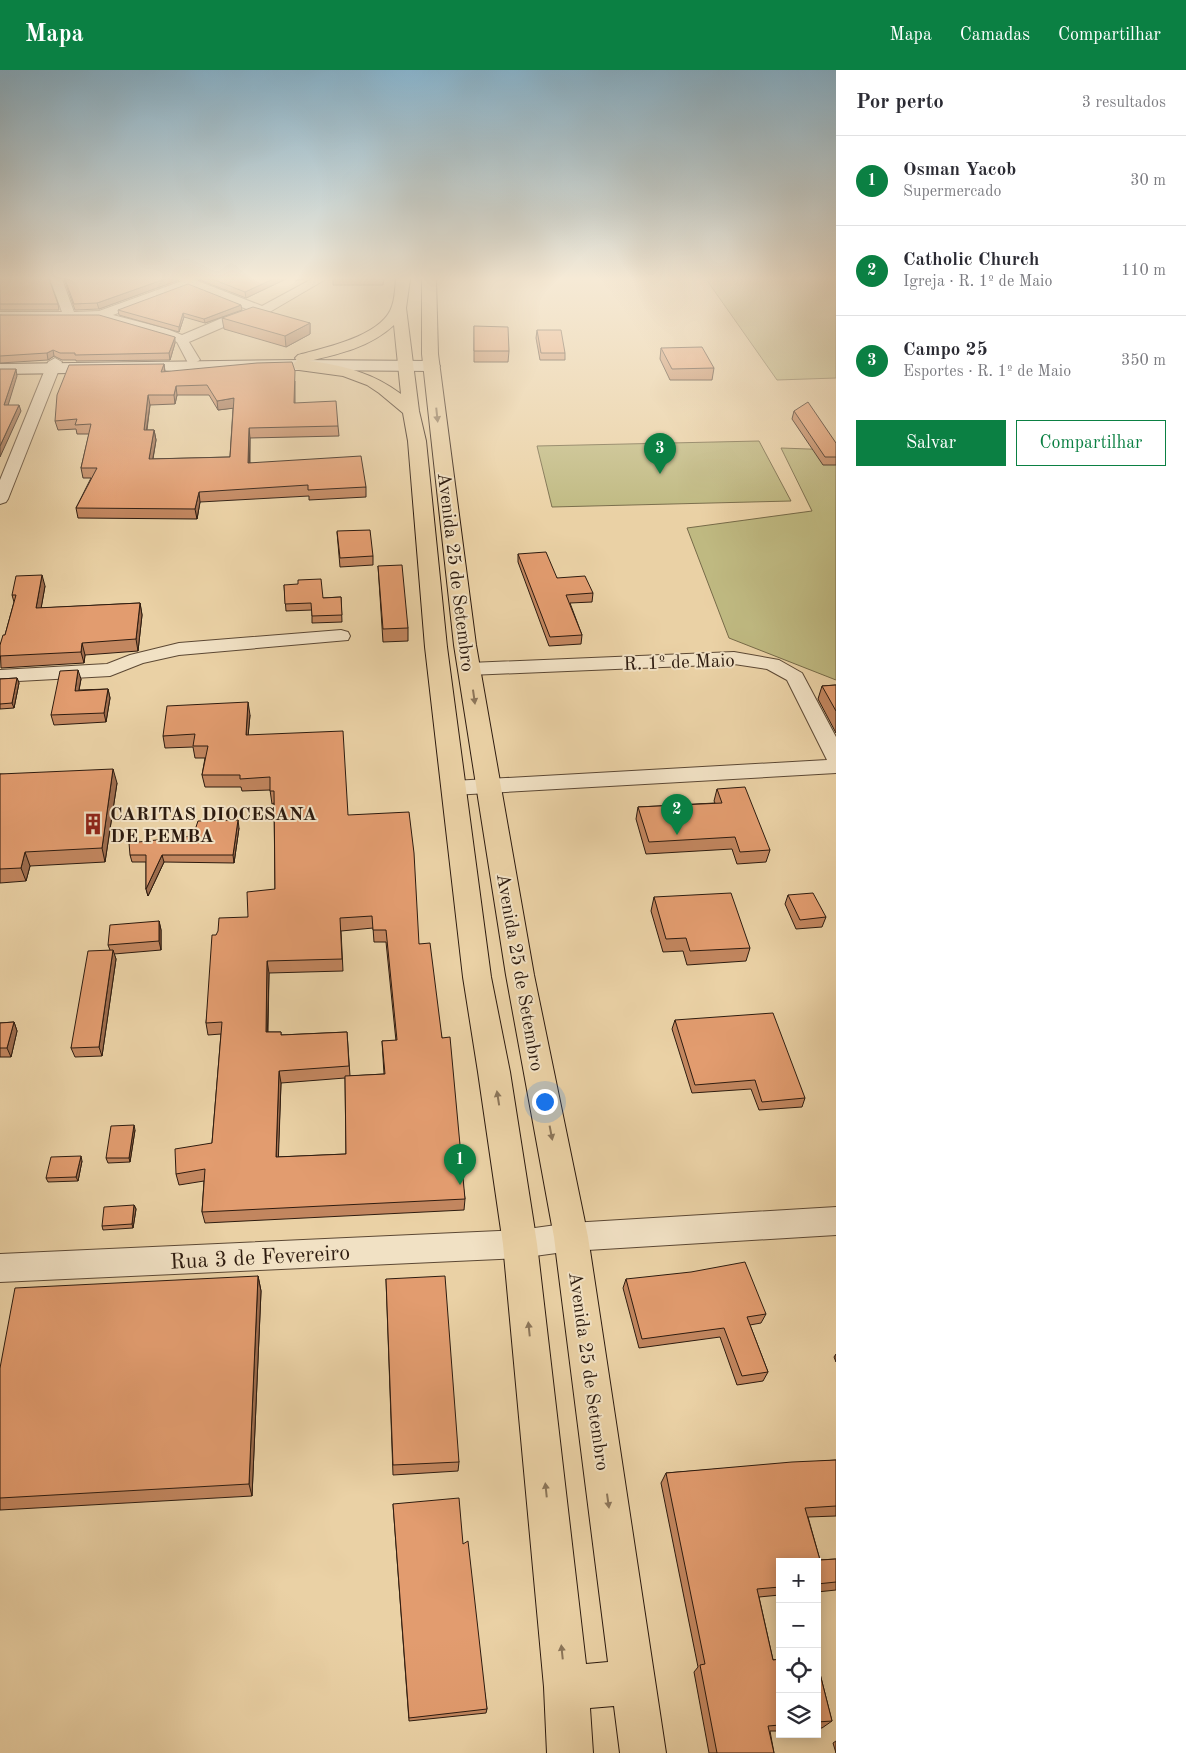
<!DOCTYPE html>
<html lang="pt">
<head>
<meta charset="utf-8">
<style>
  :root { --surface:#fff; --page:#f2f2f3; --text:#2b2b33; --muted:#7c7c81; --line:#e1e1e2; --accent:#0b8043 }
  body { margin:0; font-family:"Old Standard TT",serif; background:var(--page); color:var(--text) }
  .controls { position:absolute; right:15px; bottom:15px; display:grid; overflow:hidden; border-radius:0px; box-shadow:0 2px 12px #0003 }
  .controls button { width:45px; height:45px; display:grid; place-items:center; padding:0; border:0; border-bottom:1px solid var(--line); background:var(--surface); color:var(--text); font:25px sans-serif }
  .you { position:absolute; left:544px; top:1031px; width:18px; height:18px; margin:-12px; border:4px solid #fff; border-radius:50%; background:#1a73e8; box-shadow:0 0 0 8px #1a73e833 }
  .badge { display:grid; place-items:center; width:32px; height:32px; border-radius:50%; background:var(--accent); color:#fff; font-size:16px; font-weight:700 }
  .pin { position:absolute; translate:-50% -41px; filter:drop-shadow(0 1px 2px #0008) }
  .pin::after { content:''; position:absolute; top:26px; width:18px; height:15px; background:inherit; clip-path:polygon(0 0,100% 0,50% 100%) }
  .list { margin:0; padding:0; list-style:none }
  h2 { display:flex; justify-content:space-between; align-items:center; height:65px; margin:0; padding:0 20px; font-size:21px }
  h2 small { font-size:16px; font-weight:400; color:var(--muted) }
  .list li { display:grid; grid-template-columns:32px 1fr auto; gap:15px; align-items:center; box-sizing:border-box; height:90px; padding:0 20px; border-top:1px solid var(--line) }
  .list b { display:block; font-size:19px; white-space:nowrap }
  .list p { margin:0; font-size:16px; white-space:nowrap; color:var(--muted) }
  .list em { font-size:16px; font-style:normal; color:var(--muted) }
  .actions { display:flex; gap:10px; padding:15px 20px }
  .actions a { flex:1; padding:11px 0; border:1px solid var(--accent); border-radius:0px; text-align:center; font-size:18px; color:var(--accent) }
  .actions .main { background:var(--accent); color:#fff }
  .icon { flex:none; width:28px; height:28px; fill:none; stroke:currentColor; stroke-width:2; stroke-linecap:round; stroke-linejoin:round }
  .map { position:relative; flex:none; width:836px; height:1683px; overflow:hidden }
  header { display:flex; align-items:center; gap:30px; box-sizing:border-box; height:70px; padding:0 25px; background:var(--accent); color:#fff }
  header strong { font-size:24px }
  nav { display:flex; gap:28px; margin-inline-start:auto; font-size:18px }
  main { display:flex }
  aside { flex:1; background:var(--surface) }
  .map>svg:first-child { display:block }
  .green { fill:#bfb981; stroke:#766a48 }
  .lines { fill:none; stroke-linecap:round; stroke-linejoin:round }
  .minor-casing { stroke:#5c4834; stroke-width:2 }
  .secondary-casing { stroke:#2d1b0f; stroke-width:2 }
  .trunk-casing { stroke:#2d1b0f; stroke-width:2 }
  .minor { fill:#f1e1c4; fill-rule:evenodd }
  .secondary { fill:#f1e1c4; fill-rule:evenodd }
  .trunk { fill:#ead1a5; fill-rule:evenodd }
  .wall { fill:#c2865f; stroke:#2d1b0f; fill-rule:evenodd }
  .shaded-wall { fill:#9e6d4e; stroke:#2d1b0f }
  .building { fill:#e29c6f; stroke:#2d1b0f; fill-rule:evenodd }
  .oneway { fill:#8c765a }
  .labels { text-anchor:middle; stroke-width:4; stroke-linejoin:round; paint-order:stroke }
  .street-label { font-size:19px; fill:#2d1b0f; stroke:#f1e1c4 }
  .poi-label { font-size:19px; font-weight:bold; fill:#2d1b0f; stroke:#f1e1c4; text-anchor:start }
  .near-street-label { font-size:22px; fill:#2d1b0f; stroke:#f1e1c4 }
</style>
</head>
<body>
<header>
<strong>Mapa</strong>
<nav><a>Mapa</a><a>Camadas</a><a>Compartilhar</a></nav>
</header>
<main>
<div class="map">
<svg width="836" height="1683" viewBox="0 0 836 1683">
  <rect width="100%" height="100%" fill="#ead1a5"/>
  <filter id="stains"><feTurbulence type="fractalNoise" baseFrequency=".004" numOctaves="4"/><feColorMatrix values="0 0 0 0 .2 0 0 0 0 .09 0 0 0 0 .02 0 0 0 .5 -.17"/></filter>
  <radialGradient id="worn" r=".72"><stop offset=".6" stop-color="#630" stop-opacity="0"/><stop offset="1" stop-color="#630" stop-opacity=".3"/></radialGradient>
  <path class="green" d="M706 209H836V308L777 310Z
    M759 371 791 431 552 437 537 376Z
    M781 378 836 380V610L729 568 687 458 812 441Z"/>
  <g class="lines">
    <g class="minor-casing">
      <path id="minor" d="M50 209H62L74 242 99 241 182 211 181 209H193L262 236 312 209H326L268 243 242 249 189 272 200 290 193 294 188 293 177 272 159 265 100 249 0 250V242H62ZM189 216 249 240 234 243 182 265 167 259 113 245Z
        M55 288 62 292 8 429 6 432 0 434V410L48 292Z
        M341 560 348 562 350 566 348 570 179 585 143 593 110 606 0 612V600L107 594 130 585 179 573Z
        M734 582 779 590 802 603 836 667V703L453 725 445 723 442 718 445 713 453 711 827 690 787 610 767 599 734 594 469 605 462 603 459 599 462 595 469 593Z
        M836 1137V1165L571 1181 520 1188 0 1212V1184L520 1160 571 1153Z"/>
    </g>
    <g class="secondary-casing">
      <path id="secondary" d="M299 290 432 291 437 293 440 296 437 299 432 301 299 300 0 304V294Z"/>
    </g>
    <g class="trunk-casing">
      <path id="trunk" d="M396 209H410L406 238 419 341 426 371 447 577 491 907 510 1002 537 1174 586 1594 608 1592 554 1167 506 905 454 575 422 284V209H436L438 284 476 575 534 905 588 1167 666 1683H620L614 1636 590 1638 593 1683H547L544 1617 503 1174 478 1002 463 907 425 577 408 371 403 343 379 323 367 315 343 306 299 300 294 298 291 295 297 291 295 288 298 285C324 278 383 266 392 236 395 228 395 218 396 209ZM394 255 401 324C373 303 343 295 309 291 340 284 370 277 394 255Z"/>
    </g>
    <use href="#minor" class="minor"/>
    <use href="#secondary" class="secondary"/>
    <use href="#trunk" class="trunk"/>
  </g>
  <path class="wall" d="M0 209 58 234 59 240H0Z
    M64 209H180L179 210 99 239 75 240Z
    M197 209H286L246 228Z
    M333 209H384L383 215H333Z
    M118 240H242L205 253 184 247 179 262 119 245Z
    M0 245 175 273 170 290 76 291V290H62L54 286 48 290 0 293Z
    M222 248 310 253V264L286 277 224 259Z
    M474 256 509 281 508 292H474Z
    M537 260 565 283V290H540L536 268Z
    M661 278 714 298 712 310H670L660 289Z
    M164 294 165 301 295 311V333L338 356 339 366 250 368V393L366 417V427L309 430V426L200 432 197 449 78 448 76 438 91 408H83L81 398 89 364H77L76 359 58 360 55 351ZM177 325H209L218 340 233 338 230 387 153 389 156 370 154 360H147L150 335 175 334Z
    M794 341 836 373V395H823L792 349Z
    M337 462 373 486V495L340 497Z
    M518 484 557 508 593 523 592 532 570 533 582 565 581 574 549 576 518 492Z
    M378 496 408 558V571L383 572Z
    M284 515 323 528 341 527 342 552 312 553V540L286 541Z
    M45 516 41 538 140 533 142 545 138 581 85 585 84 593 1 598 0 575 5 565 14 532 12 525Z
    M17 608 19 613 14 638 0 639V609Z
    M81 609 79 620 108 619 110 628 106 652 54 655 51 645Z
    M836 615V663L818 629 822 616Z
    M250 645 248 665 348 745 419 874 442 968 465 1129 464 1140 205 1153 202 1142 204 1111 179 1115 176 1104 212 1073 221 964 208 965 206 953 216 865 248 847 275 819 274 733 272 734 270 720 242 721 241 717H205L202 705 205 688H195L193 677 165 678 163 666ZM373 858 374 872H386L396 971H382L384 1004 350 1006 347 962 281 965V962H268L269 903 343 901 341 861ZM345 1008 346 1084 278 1087 281 1013Z
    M0 704 117 713 105 792 30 796 26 811 0 813Z
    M717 719 770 780 766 792 737 794 732 779 646 784 636 749 638 737 715 733 714 731Z
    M239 758 234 793 164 792 148 826 146 819V792H132L130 785 193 766Z
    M788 825 826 847 822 857 796 859 785 834Z
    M654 827 750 878 746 891 687 895 683 881 663 882 651 841Z
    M159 851 161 860V880L114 884 116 889 102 986 75 987 71 978 110 880 108 875Z
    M675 950 805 1028 802 1037 759 1040 751 1019 692 1023 672 959Z
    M14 952 17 961 11 987H0V953Z
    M135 1060 130 1092 108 1093 106 1088Z
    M82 1091 78 1111 48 1112 46 1108Z
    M134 1135 136 1139 133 1158 103 1160 102 1156Z
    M258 1206 261 1221 252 1426 0 1440V1298Z
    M386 1209 459 1392 458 1401 393 1405Z
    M626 1209 766 1244 761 1253 750 1255 768 1302 763 1311 737 1315 720 1267 639 1278 623 1218Z
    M836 1284V1292L834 1287Z
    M836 1390V1446L808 1447 820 1490 836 1489V1520L817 1522V1492H780V1525L759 1527 773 1590 780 1589V1661H770L774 1683H709L694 1602 698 1597 661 1413 666 1403Z
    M393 1434 463 1474 487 1639 486 1643 409 1651Z
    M817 1592 832 1651 822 1658H817Z
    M836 1671V1683L833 1673Z"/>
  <path class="shaded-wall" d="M165 209H180L179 210 99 239 97 233Z
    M273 209H286L246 228 245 222Z
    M295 209H304L295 211Z
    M241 235 242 240 205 253 204 249Z
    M183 243 184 247 179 262V257Z
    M310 253V264L286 277 285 266Z
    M175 267V273L170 290 169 283Z
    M53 280 54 286 48 290 47 283Z
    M164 294 165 304 161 302Z
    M16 299 17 306 6 342 4 335Z
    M176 316 177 325 175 334 174 325Z
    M148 325 150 335 145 370 144 360Z
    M234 328 235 338 218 340 217 331Z
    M19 335 21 341 0 387V376Z
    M249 358 250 368 249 403 248 393Z
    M154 360 156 370 151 399 149 389Z
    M199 422 200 432 197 449 195 439Z
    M42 505 45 516 39 550 36 538Z
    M140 533 142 545 138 581 136 569Z
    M82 573 85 585 84 593 81 582Z
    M78 600 81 609 77 630 75 621Z
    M17 608 19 613 14 638 12 633Z
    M108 619 110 628 106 652 104 643Z
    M248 632 250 645 247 678 246 665Z
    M113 699 117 713 105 792 102 778Z
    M238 750 239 758 234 793 233 785Z
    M25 782 30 796 26 811 21 798Z
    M162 785 164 792 148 826 146 819Z
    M159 851 161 860V880L159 871Z
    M113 880 116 889 102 986 99 977Z
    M267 891 269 903 267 974 266 962Z
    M14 952 17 961 11 987 7 978Z
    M279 1001 281 1013 278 1099 276 1087Z
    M134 1055 135 1060 130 1092 129 1088Z
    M81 1086 82 1091 78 1111 76 1107Z
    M134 1135 136 1139 133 1158 132 1154Z
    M258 1206 261 1221 252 1426 249 1414Z"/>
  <path class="building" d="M0 209H49L58 234H0Z
    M65 209H165L97 233 74 234Z
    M212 209H273L245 222Z
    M188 214 241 235 204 249 183 243 179 257 118 240Z
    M253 237 310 253 285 266 222 248Z
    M0 245H99L175 267 169 283 75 285V283H60L53 280 47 283 0 286Z
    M474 256 508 257 509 281H474Z
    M537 260H561L565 283H541Z
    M702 277 714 298 672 299 661 278Z
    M292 292 295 301 294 333 336 331 338 356 249 358 248 393 361 386 366 417 308 420V415L199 422 195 439 76 438 97 398H81L91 354 75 355 77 349 55 351 57 325 69 295 164 294 161 302 257 293ZM207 315 217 331 234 328 230 387 149 389 154 360H144L148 325H174L176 316Z
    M0 299H16L4 335H19L0 376Z
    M808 332 836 373V387H825L794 341Z
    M370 460 373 486 340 488 337 461Z
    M546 482 557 508 585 506 593 523 566 525 582 565 550 567 518 484Z
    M402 495 408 558 383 559 378 496Z
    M42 505 36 538 140 533 136 569 82 573 81 582 0 586V575L3 565H5L16 525H12L16 506Z
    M321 509 323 528 341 527 342 545 312 546 311 533 285 534 284 515 298 514V510Z
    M78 600 75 621 108 619 104 643 51 645 60 601Z
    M17 608 12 633 0 634V609Z
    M836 615V641L822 616Z
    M248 632 246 665 343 661 348 745 409 742 414 783 419 874 430 873 442 968 450 967 465 1129 202 1142 205 1099 176 1104 175 1079 212 1073 222 952 206 953 212 865H216L218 861 219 848 248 847 247 822 275 819 274 721H270V707L240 709V705H202L208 676H193L195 664 163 666 167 636ZM372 846 373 860H386L397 970 382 971 385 1004 345 1006 346 1084 276 1087 279 1001 349 996 347 962 281 965V962H266L267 891 342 889 340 848Z
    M113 699 102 778 25 782 21 798 0 799V704Z
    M745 717 770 780 740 782 735 767 649 772 638 737 722 733 717 719Z
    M238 750 233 785H162L146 819V785H130L129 773 193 766 198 751Z
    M731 823 750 878 690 881 686 868 666 869 654 827Z
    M813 823 826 847 800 850 788 825Z
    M159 851V871L108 875 110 855Z
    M113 880 99 977 71 978 88 881Z
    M773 943 805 1028 762 1032 755 1010 695 1015 675 950Z
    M14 952 7 978H0V953Z
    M134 1055 129 1088H106L111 1056Z
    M81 1086 76 1107 46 1108 51 1087Z
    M134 1135 132 1154 102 1156 104 1137Z
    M745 1192 766 1244 747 1247 768 1302 742 1306 724 1258 642 1269 626 1209 691 1202Z
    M258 1206 249 1414 0 1428V1298L15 1218Z
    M445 1206 459 1392 393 1395 386 1209Z
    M836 1390V1436L805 1438 820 1490 836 1489V1512L817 1514V1492H780V1517L757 1519 773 1590 780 1589V1655L768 1656 774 1683H717L700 1595 705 1594 666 1403 792 1392Z
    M459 1428 463 1474 468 1471 487 1639 409 1648 393 1434Z
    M817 1592 832 1651 817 1652Z"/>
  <defs><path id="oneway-solid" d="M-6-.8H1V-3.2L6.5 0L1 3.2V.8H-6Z" transform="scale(1.25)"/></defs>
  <g class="oneway">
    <use href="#oneway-solid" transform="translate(437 345) rotate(84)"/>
    <use href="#oneway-solid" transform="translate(474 627) rotate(82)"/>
    <use href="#oneway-solid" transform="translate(498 1028) rotate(-99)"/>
    <use href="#oneway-solid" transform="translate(551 1063) rotate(79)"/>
    <use href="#oneway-solid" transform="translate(529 1259) rotate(-96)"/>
    <use href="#oneway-solid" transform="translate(546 1420) rotate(-96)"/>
    <use href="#oneway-solid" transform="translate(608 1431) rotate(82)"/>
    <use href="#oneway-solid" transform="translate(562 1582) rotate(-96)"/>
  </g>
  <linearGradient id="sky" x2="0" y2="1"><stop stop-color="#88b5cf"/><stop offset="0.47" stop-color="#f6ead6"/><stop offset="1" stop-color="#f6ead6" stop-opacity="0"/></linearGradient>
  <rect width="836" height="444" fill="url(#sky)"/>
  <defs>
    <g id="building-bare" transform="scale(1.725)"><path d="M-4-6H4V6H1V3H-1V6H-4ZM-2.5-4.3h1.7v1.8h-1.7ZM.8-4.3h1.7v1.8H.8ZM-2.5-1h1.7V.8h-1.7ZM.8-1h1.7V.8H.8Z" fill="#8f2418" stroke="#f1e1c4" stroke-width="2.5" paint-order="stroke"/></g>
  </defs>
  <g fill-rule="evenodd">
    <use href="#building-bare" x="93" y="754"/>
  </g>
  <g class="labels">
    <g class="street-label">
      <text transform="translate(457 502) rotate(83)" y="7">Avenida 25 de Setembro</text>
      <text transform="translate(679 591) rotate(-2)" y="7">R. 1º de Maio</text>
      <text transform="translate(521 902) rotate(80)" y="7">Avenida 25 de Setembro</text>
      <text transform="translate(590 1301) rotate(82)" y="7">Avenida 25 de Setembro</text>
    </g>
    <g class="poi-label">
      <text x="110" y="750">CARITAS DIOCESANA<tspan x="110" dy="22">DE PEMBA</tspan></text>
    </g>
    <g class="near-street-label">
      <text transform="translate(260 1186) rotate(-3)" y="8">Rua 3 de Fevereiro</text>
    </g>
  </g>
  <rect width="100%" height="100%" filter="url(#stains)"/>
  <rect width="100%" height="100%" fill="url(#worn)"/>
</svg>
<div class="controls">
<button>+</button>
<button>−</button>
<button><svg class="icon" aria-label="locate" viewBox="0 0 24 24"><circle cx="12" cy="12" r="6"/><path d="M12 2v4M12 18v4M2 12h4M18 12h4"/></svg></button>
<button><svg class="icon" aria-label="layers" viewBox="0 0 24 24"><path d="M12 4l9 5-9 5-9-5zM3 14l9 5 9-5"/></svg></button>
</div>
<div class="you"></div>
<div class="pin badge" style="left:460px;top:1115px">1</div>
<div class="pin badge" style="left:677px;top:765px">2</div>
<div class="pin badge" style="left:660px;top:404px">3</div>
</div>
<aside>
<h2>Por perto<small>3 resultados</small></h2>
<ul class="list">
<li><span class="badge">1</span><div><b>Osman Yacob</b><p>Supermercado</p></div><em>30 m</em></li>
<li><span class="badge">2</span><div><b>Catholic Church</b><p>Igreja · R. 1º de Maio</p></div><em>110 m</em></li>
<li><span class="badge">3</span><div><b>Campo 25</b><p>Esportes · R. 1º de Maio</p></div><em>350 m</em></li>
</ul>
<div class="actions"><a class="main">Salvar</a><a>Compartilhar</a></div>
</aside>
</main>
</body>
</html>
